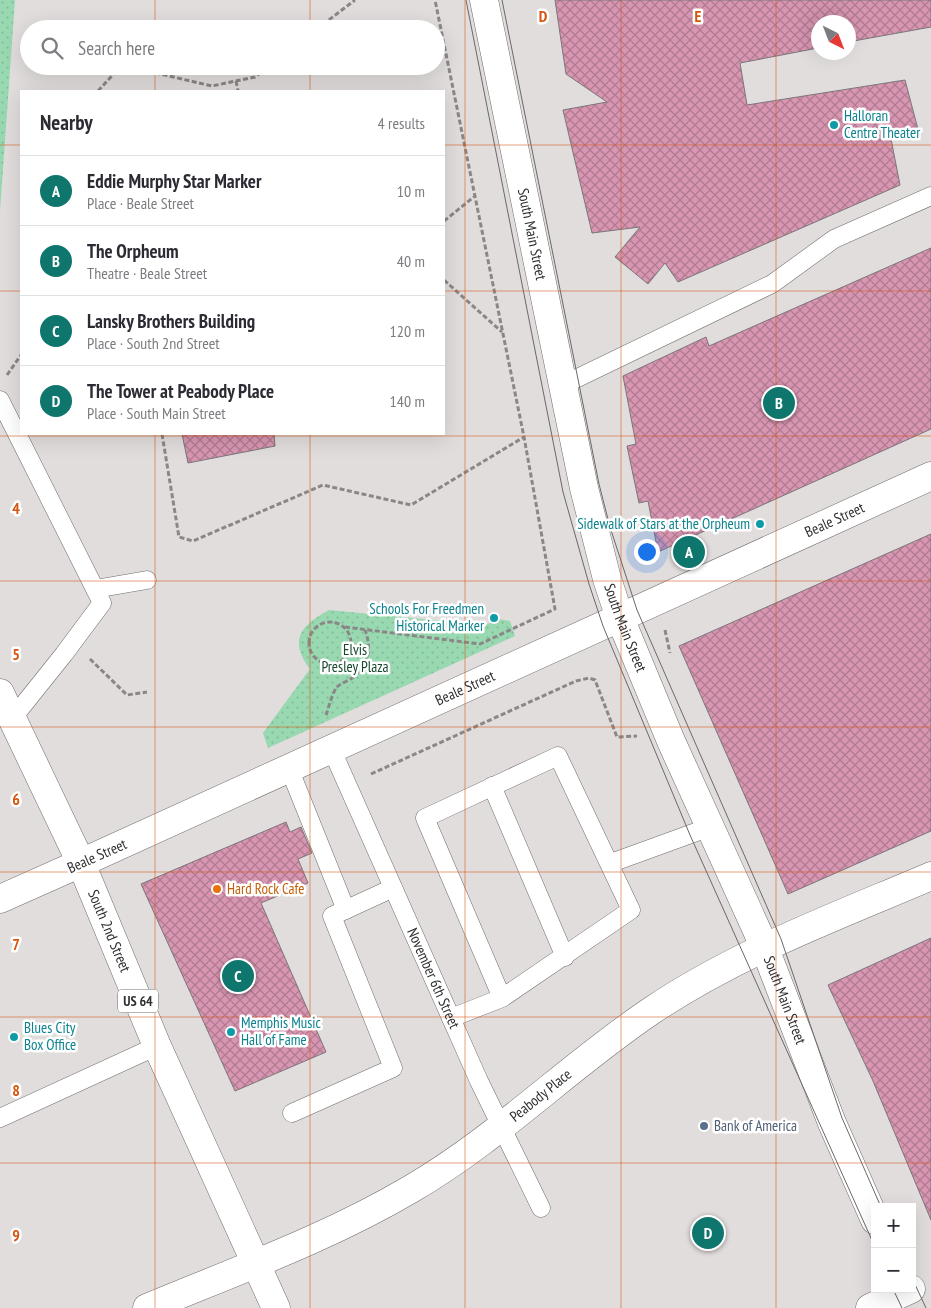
<!DOCTYPE html>
<html lang="en">
<head>
<meta charset="utf-8">
<style>
  :root { --surface:#fff; --page:#f7f7f7; --text:#2b2b33; --muted:#7c7c81; --line:#e1e1e2; --accent:#0f766e }
  body { margin:0; font-family:"PT Sans Narrow",sans-serif; background:var(--page); color:var(--text) }
  .controls { position:absolute; right:15px; bottom:15px; display:grid; overflow:hidden; border-radius:0px; box-shadow:0 5px 20px #0002 }
  .controls button { width:45px; height:45px; display:grid; place-items:center; padding:0; border:0; border-bottom:1px solid var(--line); background:var(--surface); color:var(--text); font:25px sans-serif }
  .compass { position:absolute; left:811px; top:15px; width:45px; height:45px; border-radius:50%; background:var(--surface); box-shadow:0 5px 20px #0002; rotate:138deg }
  .you { position:absolute; left:646px; top:551px; width:18px; height:18px; margin:-12px; border:4px solid #fff; border-radius:50%; background:#1a73e8; box-shadow:0 0 0 8px #1a73e833 }
  .badge { display:grid; place-items:center; width:32px; height:32px; border-radius:50%; background:var(--accent); color:#fff; font-size:16px; font-weight:700 }
  .pin { position:absolute; translate:-50% -50%; border:2px solid #fff; box-shadow:0 1px 5px #0006 }
  .list { margin:0; padding:0; list-style:none }
  h2 { display:flex; justify-content:space-between; align-items:center; height:65px; margin:0; padding:0 20px; font-size:21px }
  h2 small { font-size:16px; font-weight:400; color:var(--muted) }
  .list li { display:grid; grid-template-columns:32px 1fr auto; gap:15px; align-items:center; box-sizing:border-box; height:70px; padding:0 20px; border-top:1px solid var(--line) }
  .list b { display:block; font-size:19px; white-space:nowrap }
  .list p { margin:0; font-size:16px; white-space:nowrap; color:var(--muted) }
  .list em { font-size:16px; font-style:normal; color:var(--muted) }
  .icon { flex:none; width:28px; height:28px; fill:none; stroke:currentColor; stroke-width:2; stroke-linecap:round; stroke-linejoin:round }
  .map { position:relative; flex:none; width:931px; height:1308px; overflow:hidden }
  .search { position:absolute; background:var(--surface); box-shadow:0 5px 20px #0002; left:20px; top:20px; width:425px; height:55px; display:flex; align-items:center; gap:12px; box-sizing:border-box; padding:0 18px; border-radius:28px; color:var(--muted); font-size:19px }
  .panel { position:absolute; background:var(--surface); box-shadow:0 5px 20px #0002; left:20px; top:90px; width:425px; height:345px; border-radius:0px }
  .map>svg:first-child { display:block }
  .green { fill:url(#green-dots) }
  .building { fill:url(#building-cross-hatch); stroke:#7a7678 }
  .lines { fill:none; stroke-linecap:round; stroke-linejoin:round }
  .lane-casing { stroke:#716e6c; stroke-width:19 }
  .street-casing { stroke:#716e6c; stroke-width:29 }
  .secondary-casing { stroke:#716e6c; stroke-width:29 }
  .primary-casing { stroke:#716e6c; stroke-width:29 }
  .path { stroke:#8a8786; stroke-width:3; stroke-dasharray:5 2.5; stroke-linecap:butt }
  .lane { stroke:#fff; stroke-width:18 }
  .street { stroke:#fff; stroke-width:28 }
  .secondary { stroke:#fff; stroke-width:28 }
  .primary { stroke:#fff; stroke-width:28 }
  .tram { stroke:#6b6868; stroke-width:1 }
  .grid { fill:none; stroke:#d6550f; stroke-width:1; stroke-opacity:0.55 }
  .culture-dot { fill:#0f9aa8; stroke:#fff; stroke-width:2 }
  .food-dot { fill:#e8710a; stroke:#fff; stroke-width:2 }
  .service-dot { fill:#5c6f8a; stroke:#fff; stroke-width:2 }
  .labels { text-anchor:middle; stroke-width:5; stroke-linejoin:round; paint-order:stroke }
  .shield { fill:#fff; stroke:#6e6d6d; stroke-width:1 }
  .shield-label { font-size:14px; font-weight:bold; fill:#302e2e }
  .culture-label { font-size:15px; fill:#0d838f; stroke:#fff; text-anchor:start }
  .street-label { font-size:15px; fill:#302e2e; stroke:#fff }
  .park-label { font-size:15px; fill:#17482e; stroke:#fff }
  .food-label { font-size:15px; fill:#c56008; stroke:#fff; text-anchor:start }
  .service-label { font-size:15px; fill:#4e5e75; stroke:#fff; text-anchor:start }
  .grid-label { font-size:16px; text-anchor:middle; font-weight:bold; fill:#d6550f; stroke:#fff; stroke-width:5; stroke-linejoin:round; paint-order:stroke }
</style>
</head>
<body>
<div class="map">
<svg width="931" height="1308" viewBox="0 0 931 1308">
  <defs>
    <pattern id="green-dots" width="8" height="8" patternUnits="userSpaceOnUse" patternTransform="scale(1.25)"><rect width="8" height="8" fill="#99d9b1"/><path d="M2 2h.1M6 6h.1" fill="none" stroke="#84bb99" stroke-width="1.8" stroke-linecap="round"/></pattern>
    <pattern id="building-cross-hatch" width="8" height="8" patternUnits="userSpaceOnUse" patternTransform="scale(1.25)"><rect width="8" height="8" fill="#d996b2"/><path d="M0 0l8 8M0 8l8-8" fill="none" stroke="#b07b91"/></pattern>
  </defs>
  <rect width="100%" height="100%" fill="#e1dddc"/>
  <path class="green" d="M0 0H15L0 211Z
    M329 610 485 625 499 619 510 621 515 636 268 748 263 733 310 669C288 640 301 625 329 610Z"/>
  <path class="building" d="M555 0H931V27L848 42V22H818V48L740 63 747 105 905 80 919 133 891 139 900 185 678 282 665 263 648 284 615 257 640 227 592 233 563 110 607 102 566 74Z
    M931 248V429L658 552 648 501 639 503 627 446 636 444 623 376 706 337 709 346Z
    M182 434H274L275 446 188 463Z
    M931 534V831L788 894 679 646Z
    M286 822 290 832 301 827 312 853 298 859 308 883 261 903 326 1052 235 1091 141 884Z
    M931 938V1220L873 1081 828 985Z"/>
  <g class="lines">
    <g class="lane-casing">
      <g id="lane">
        <path d="M563 385 772 284 834 239 931 196"/>
        <path d="M0 400 102 603 64 654 12 719"/>
        <path d="M95 589 147 580"/>
        <path id="s1" d="M331 748 479 1081 541 1208"/>
        <path d="M289 768 346 910"/>
        <path d="M492 786 565 957"/>
        <path d="M611 863 710 827"/>
        <path d="M451 1018 502 998 631 910 558 756 425 818 502 998"/>
        <path d="M292 1113 393 1068 332 916 393 888"/>
        <path d="M0 1118 157 1046"/>
      </g>
    </g>
    <g class="street-casing">
      <g id="street">
        <path d="M0 899 81 863"/>
        <path id="s2" d="M764 946 832 1123 875 1220"/>
        <path d="M870 1308 911 1289"/>
      </g>
    </g>
    <g class="secondary-casing">
      <g id="secondary">
        <path id="s3" d="M484 0 584 488 607 579 620 618 671 741 764 946"/>
        <path id="s4" d="M81 863 931 476"/>
        <path id="s5" d="M147 1308C236 1271 328 1238 411 1189 497 1139 568 1067 651 1011 737 953 835 917 931 876"/>
      </g>
    </g>
    <g class="primary-casing">
      <g id="primary">
        <path id="s6" d="M0 693 81 863 157 1046 276 1308"/>
      </g>
    </g>
    <path class="path" d="M317 29 355 0
      M126 66 212 86 255 77 269 66
      M236 81 238 91
      M98 91 121 66
      M444 221 475 196
      M444 280 502 332
      M7 375 21 355
      M162 434 179 537 193 541 323 485 411 505 524 437
      M309 643a21 21 0 1 1 42 0a21 21 0 1 1-42 0Z
      M345 627 480 644 555 609 524 437 435 0
      M665 630 670 653
      M90 659 127 695 147 692
      M326 715C329 707 332 692 338 686 342 683 348 681 352 678 369 665 372 649 365 630
      M371 774 576 681 589 678 595 680 617 737 637 736"/>
    <use href="#lane" class="lane"/>
    <use href="#street" class="street"/>
    <use href="#secondary" class="secondary"/>
    <use href="#primary" class="primary"/>
    <path class="tram" d="M466 0 563 492 589 584 603 626 690 835 875 1247
      M502 0 599 484 610 527 637 610 781 939 842 1118 881 1207
      M912 1278 926 1308
      M893 1289 902 1308"/>
  </g>
  <path class="grid" d="M155 0V29M310 0V29M465 0V1308M621 0V1308M776 0V1308M155 66V91M310 66V91M0 145H21M444 145H931M0 291H21M444 291H931M155 434V1308M310 434V1308M0 436H931M0 581H931M0 727H931M0 872H931M0 1017H931M0 1163H931"/>
  <g class="culture-dot">
    <circle cx="834" cy="125" r="5"/>
    <circle cx="760" cy="524" r="5"/>
    <circle cx="494" cy="618" r="5"/>
    <circle cx="231" cy="1032" r="5"/>
    <circle cx="14" cy="1037" r="5"/>
  </g>
  <circle class="food-dot" cx="217" cy="889" r="5"/>
  <circle class="service-dot" cx="704" cy="1126" r="5"/>
  <g class="labels">
    <rect class="shield" x="118" y="989.5" width="40" height="23" rx="4"/>
    <g class="shield-label">
      <text x="138" y="1006">US 64</text>
    </g>
    <g class="culture-label">
      <text x="844" y="121">Halloran<tspan x="844" dy="17">Centre Theater</tspan></text>
      <text x="750" y="529" text-anchor="end">Sidewalk of Stars at the Orpheum</text>
      <text x="484" y="614" text-anchor="end">Schools For Freedmen<tspan x="484" dy="17">Historical Marker</tspan></text>
      <text x="241" y="1028">Memphis Music<tspan x="241" dy="17">Hall of Fame</tspan></text>
      <text x="24" y="1033">Blues City<tspan x="24" dy="17">Box Office</tspan></text>
    </g>
    <g class="street-label">
      <text dy="5" stroke="none"><textPath href="#s3" startOffset="239">South Main Street</textPath></text>
      <text dy="5" stroke="none"><textPath href="#s4" startOffset="828">Beale Street</textPath></text>
      <text dy="5" stroke="none"><textPath href="#s3" startOffset="644">South Main Street</textPath></text>
      <text dy="5" stroke="none"><textPath href="#s4" startOffset="422">Beale Street</textPath></text>
      <text transform="translate(97 856) rotate(-24)" y="5">Beale Street</text>
      <text dy="5" stroke="none"><textPath href="#s6" startOffset="262">South 2nd Street</textPath></text>
      <text dy="5" stroke="none"><textPath href="#s1" startOffset="252">November 6th Street</textPath></text>
      <text dy="5" stroke="none"><textPath href="#s2" startOffset="58">South Main Street</textPath></text>
      <text dy="5" stroke="none"><textPath href="#s5" startOffset="450">Peabody Place</textPath></text>
    </g>
    <g class="park-label">
      <text x="355" y="655">Elvis<tspan x="355" dy="17">Presley Plaza</tspan></text>
    </g>
    <g class="food-label">
      <text x="227" y="894">Hard Rock Cafe</text>
    </g>
    <g class="service-label">
      <text x="714" y="1131">Bank of America</text>
    </g>
  </g>
  <g class="grid-label">
    <text x="543" y="22">D</text>
    <text x="698" y="22">E</text>
    <text x="16" y="514">4</text>
    <text x="16" y="660">5</text>
    <text x="16" y="805">6</text>
    <text x="16" y="950">7</text>
    <text x="16" y="1096">8</text>
    <text x="16" y="1241">9</text>
  </g>
</svg>
<div class="controls">
<button>+</button>
<button>−</button>
</div>
<svg class="compass" viewBox="-18 -18 36 36"><path d="M0-13l5 13h-10z" fill="#e53935"/><path d="M0 13l5-13h-10z" fill="#7c7c81"/></svg>
<div class="you"></div>
<div class="pin badge" style="left:689px;top:552px">A</div>
<div class="pin badge" style="left:779px;top:403px">B</div>
<div class="pin badge" style="left:238px;top:976px">C</div>
<div class="pin badge" style="left:708px;top:1233px">D</div>
<div class="search"><svg class="icon" aria-label="search" viewBox="0 0 24 24"><circle cx="10" cy="10" r="6"/><path d="M15 15l6 6"/></svg>Search here</div>
<section class="panel">
<h2>Nearby<small>4 results</small></h2>
<ul class="list">
<li><span class="badge">A</span><div><b>Eddie Murphy Star Marker</b><p>Place · Beale Street</p></div><em>10 m</em></li>
<li><span class="badge">B</span><div><b>The Orpheum</b><p>Theatre · Beale Street</p></div><em>40 m</em></li>
<li><span class="badge">C</span><div><b>Lansky Brothers Building</b><p>Place · South 2nd Street</p></div><em>120 m</em></li>
<li><span class="badge">D</span><div><b>The Tower at Peabody Place</b><p>Place · South Main Street</p></div><em>140 m</em></li>
</ul>
</section>
</div>
</body>
</html>
